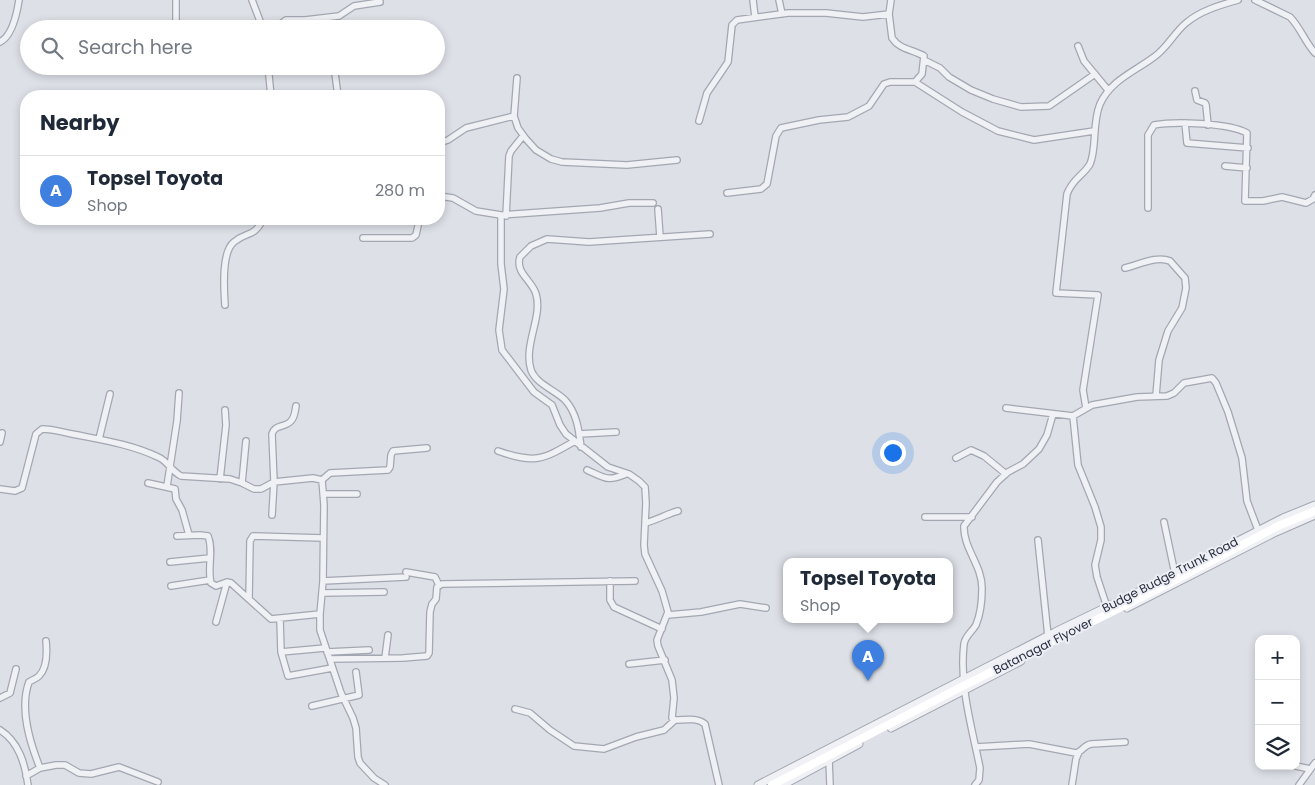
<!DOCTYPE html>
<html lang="en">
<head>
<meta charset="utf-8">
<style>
  :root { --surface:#fff; --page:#f6f6f7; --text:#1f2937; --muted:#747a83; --line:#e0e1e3; --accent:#ca444e }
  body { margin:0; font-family:Poppins,sans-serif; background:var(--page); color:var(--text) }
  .controls { position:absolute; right:15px; bottom:15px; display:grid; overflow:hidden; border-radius:10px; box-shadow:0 2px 8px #0003 }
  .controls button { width:45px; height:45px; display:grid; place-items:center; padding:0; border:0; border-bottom:1px solid var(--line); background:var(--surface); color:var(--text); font:25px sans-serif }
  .you { position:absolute; left:892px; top:452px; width:18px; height:18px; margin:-12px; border:4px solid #fff; border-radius:50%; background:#1a73e8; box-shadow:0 0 0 8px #1a73e833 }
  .badge { display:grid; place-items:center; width:32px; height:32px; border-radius:50%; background:var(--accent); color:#fff; font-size:16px; font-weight:700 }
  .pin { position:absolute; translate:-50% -41px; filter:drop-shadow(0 1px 2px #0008) }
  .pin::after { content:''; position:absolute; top:26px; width:18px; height:15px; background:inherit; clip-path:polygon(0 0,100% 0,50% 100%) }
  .popup { position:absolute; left:783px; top:558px; width:170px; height:65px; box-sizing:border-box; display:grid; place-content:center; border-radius:10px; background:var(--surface); filter:drop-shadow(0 1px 4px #0005); font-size:16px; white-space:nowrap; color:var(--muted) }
  .popup b { font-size:19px; color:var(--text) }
  .popup::after { content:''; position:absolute; left:50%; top:100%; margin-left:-10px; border:10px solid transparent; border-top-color:var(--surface) }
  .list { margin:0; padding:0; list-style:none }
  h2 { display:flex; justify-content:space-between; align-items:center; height:65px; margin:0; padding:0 20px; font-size:21px }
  h2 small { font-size:16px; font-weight:400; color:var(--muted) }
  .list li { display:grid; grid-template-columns:32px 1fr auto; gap:15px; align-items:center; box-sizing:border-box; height:70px; padding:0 20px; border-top:1px solid var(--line) }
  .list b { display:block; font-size:19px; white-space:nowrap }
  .list p { margin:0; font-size:16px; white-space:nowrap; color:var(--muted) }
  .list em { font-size:16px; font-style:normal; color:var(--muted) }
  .icon { flex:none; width:28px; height:28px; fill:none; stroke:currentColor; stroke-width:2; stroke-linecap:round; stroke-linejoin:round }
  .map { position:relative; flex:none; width:1315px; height:785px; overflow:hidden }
  .search { position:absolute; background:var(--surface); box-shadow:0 2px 8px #0003; left:20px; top:20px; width:425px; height:55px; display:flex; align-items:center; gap:12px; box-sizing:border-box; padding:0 18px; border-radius:28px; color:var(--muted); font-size:19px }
  .panel { position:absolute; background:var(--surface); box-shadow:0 2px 8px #0003; left:20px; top:90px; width:425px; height:135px; border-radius:20px }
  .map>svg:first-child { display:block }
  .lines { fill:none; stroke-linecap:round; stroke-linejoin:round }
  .minor-casing { stroke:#a3a7b1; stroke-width:8 }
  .tertiary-casing { stroke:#a3a7b1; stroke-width:9 }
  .minor { stroke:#f0f1f5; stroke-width:5.5 }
  .tertiary { stroke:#f0f1f5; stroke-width:7 }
  .secondary-bridge { stroke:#fff; stroke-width:8 }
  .labels { text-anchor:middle; stroke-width:4; stroke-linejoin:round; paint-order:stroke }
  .street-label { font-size:12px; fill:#272d3d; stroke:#edeff5 }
</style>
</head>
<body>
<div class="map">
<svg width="1315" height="785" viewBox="0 0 1315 785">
  <rect width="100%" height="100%" fill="#dde0e7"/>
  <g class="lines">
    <g class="minor-casing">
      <path id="minor" d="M176 0V29
        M252 0 263 29
        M753 0 755 17
        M779 0 782 14
        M1255 0 1290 17C1300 27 1305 42 1315 53
        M889 14 891 0
        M323 18 325 29
        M264 29 278 26 286 20H305L339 16 354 6 380 2
        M0 42C12 36 17 13 19 0
        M1078 46 1084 61 1108 90
        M924 60 940 68 949 77 971 90 993 99 1021 107 1049 106 1095 74
        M268 66 271 96
        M334 66 338 96
        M915 82 962 112 998 131 1034 140 1094 131
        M1195 91 1197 100 1205 103 1206 105 1208 125
        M514 116 518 128 526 139 536 150 551 159 562 162 627 165 677 160
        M699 121 707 93 728 62 732 25 737 20 788 13H826L863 17 889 14 892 38C900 50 912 49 924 56L922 74 915 82H890L884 84 869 106 848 117 819 120 781 128 776 136 767 184 761 189 727 193
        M1185 123 1187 143 1248 148
        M439 143 448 140 466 128 514 116 517 78
        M1225 166 1247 168
        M439 196 453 198 476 211 501 215V264L504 289 499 330 502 350 534 392 552 405 560 425 566 434 608 467 629 474 639 481 645 487 646 503 644 545 645 554 662 591 668 612 657 640 658 646 672 680 674 698 672 718 675 720C685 720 697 717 705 724L719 785
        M1148 208V135L1154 125C1175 121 1229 123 1247 133L1245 201H1263L1282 197 1306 203 1313 199 1315 195
        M658 209 660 237
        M501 215 600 208 629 203H653
        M506 216 509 156 511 151 523 136
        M363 238H412L416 235 419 221 431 219
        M1125 268C1138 265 1157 255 1170 261L1185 278 1186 288 1182 308 1168 331 1159 360 1156 396
        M225 305C224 290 221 252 234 242 247 231 254 238 263 219
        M1006 408 1073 416 1092 405 1137 397 1167 396 1174 393 1184 383 1212 378 1216 383 1228 412 1242 458 1247 501 1258 530
        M1086 408 1083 390 1098 295 1056 293 1067 194C1073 178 1083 176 1090 164 1097 148 1092 123 1100 104 1111 80 1134 72 1154 57 1167 48 1174 33 1186 23 1200 11 1220 5 1238 0
        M1073 416 1078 465 1095 507 1101 527V540L1095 565 1097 577 1107 607
        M579 434 616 432
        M99 439 110 394
        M0 442 2 433
        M581 447C579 431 577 413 565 400 555 390 536 384 531 370 523 345 543 317 536 294 532 280 515 273 520 257L531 246 547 239 589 242 710 234
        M498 451C535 464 542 460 575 441
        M956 458 971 450 984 456 1006 474
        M587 470C605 478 607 482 626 474
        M220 479 226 425 225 410
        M322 480 330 473 388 470 390 467 391 455 393 451 427 448
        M148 483 175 489 176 499 182 510 189 535
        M242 483 246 441
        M167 486 177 421 179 393
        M0 489 15 491 22 488 36 434 42 429C52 429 62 432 72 434 102 440 130 444 158 457 168 461 171 471 181 476L230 479 242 483 254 489H261L274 482 313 478 322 480 324 505 323 581 320 614V630L341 693 353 718 356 728 358 757 360 763 374 778 385 785
        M324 494H357
        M272 515 274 482 272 434C275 424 285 428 291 421 295 417 295 411 296 406
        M925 517H972
        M1164 522 1175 574
        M645 523C658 520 666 514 678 511
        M177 536 200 535 208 536C214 550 207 568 211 583L216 586 227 582 231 583 271 619 320 614
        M1038 540 1048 636
        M170 562 210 558
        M406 572 435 577 439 585
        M323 581 406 577
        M610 581V600L614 607 662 629
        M171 586 210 580
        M322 593 384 592
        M249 599 250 541 253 536 323 538
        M668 615 701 612 740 604 766 608
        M280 619 281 652 288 676 332 668
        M216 622 227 582
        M281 652 325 648
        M327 652 369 650
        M385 658 388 635
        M330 659 403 658 427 656 429 653 430 612 432 604 436 599 437 587 442 584 635 581
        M629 664 665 660
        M0 698 10 693 16 669
        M312 706 359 695 356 672
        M515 709 530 713 550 730 574 746 604 749 636 737 664 730 675 720
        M0 730C19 742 25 764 28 785
        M976 747 1029 744 1076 753C1082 752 1084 745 1091 744L1125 742
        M829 760 830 785
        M1296 766 1310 769
        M40 768C30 743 19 709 29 682 32 680 36 679 39 676 47 668 47 651 46 641
        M26 776 40 768 56 765H65L79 773 91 774 119 767 158 782
        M975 785 979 780 980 768C972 728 959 685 964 644 965 636 972 632 976 625 981 613 982 600 982 588 982 565 963 548 964 526L997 482 1008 472 1023 464 1039 449 1047 435 1053 414
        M1072 785 1076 759 1079 752
        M1299 785 1315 763"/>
    </g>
    <g class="tertiary-casing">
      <path id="tertiary" d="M1127 608 1276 532 1315 515
        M891 728 1021 661
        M758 785 1055 632 1144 589 1283 518 1315 505
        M783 785 859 744"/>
    </g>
    <use href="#minor" class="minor"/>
    <use href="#tertiary" class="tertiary"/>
    <path class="secondary-bridge" d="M772 785 961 687 1156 590 1278 526 1315 511"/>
  </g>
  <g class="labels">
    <g class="street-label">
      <text transform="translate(1170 575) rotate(-27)" y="4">Budge Budge Trunk Road</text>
      <text transform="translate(1043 646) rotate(-27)" y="4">Batanagar Flyover</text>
    </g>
  </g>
</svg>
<div class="controls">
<button>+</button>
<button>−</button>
<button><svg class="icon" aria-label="layers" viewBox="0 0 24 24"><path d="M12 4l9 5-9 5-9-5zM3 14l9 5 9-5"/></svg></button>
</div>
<div class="you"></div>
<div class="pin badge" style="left:868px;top:681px;background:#3f7fe0">A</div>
<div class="popup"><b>Topsel Toyota</b>Shop</div>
<div class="search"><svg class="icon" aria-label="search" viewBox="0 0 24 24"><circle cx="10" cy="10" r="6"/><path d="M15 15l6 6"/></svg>Search here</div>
<section class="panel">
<h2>Nearby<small></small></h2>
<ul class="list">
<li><span class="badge" style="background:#3f7fe0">A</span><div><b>Topsel Toyota</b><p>Shop</p></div><em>280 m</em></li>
</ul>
</section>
</div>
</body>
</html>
